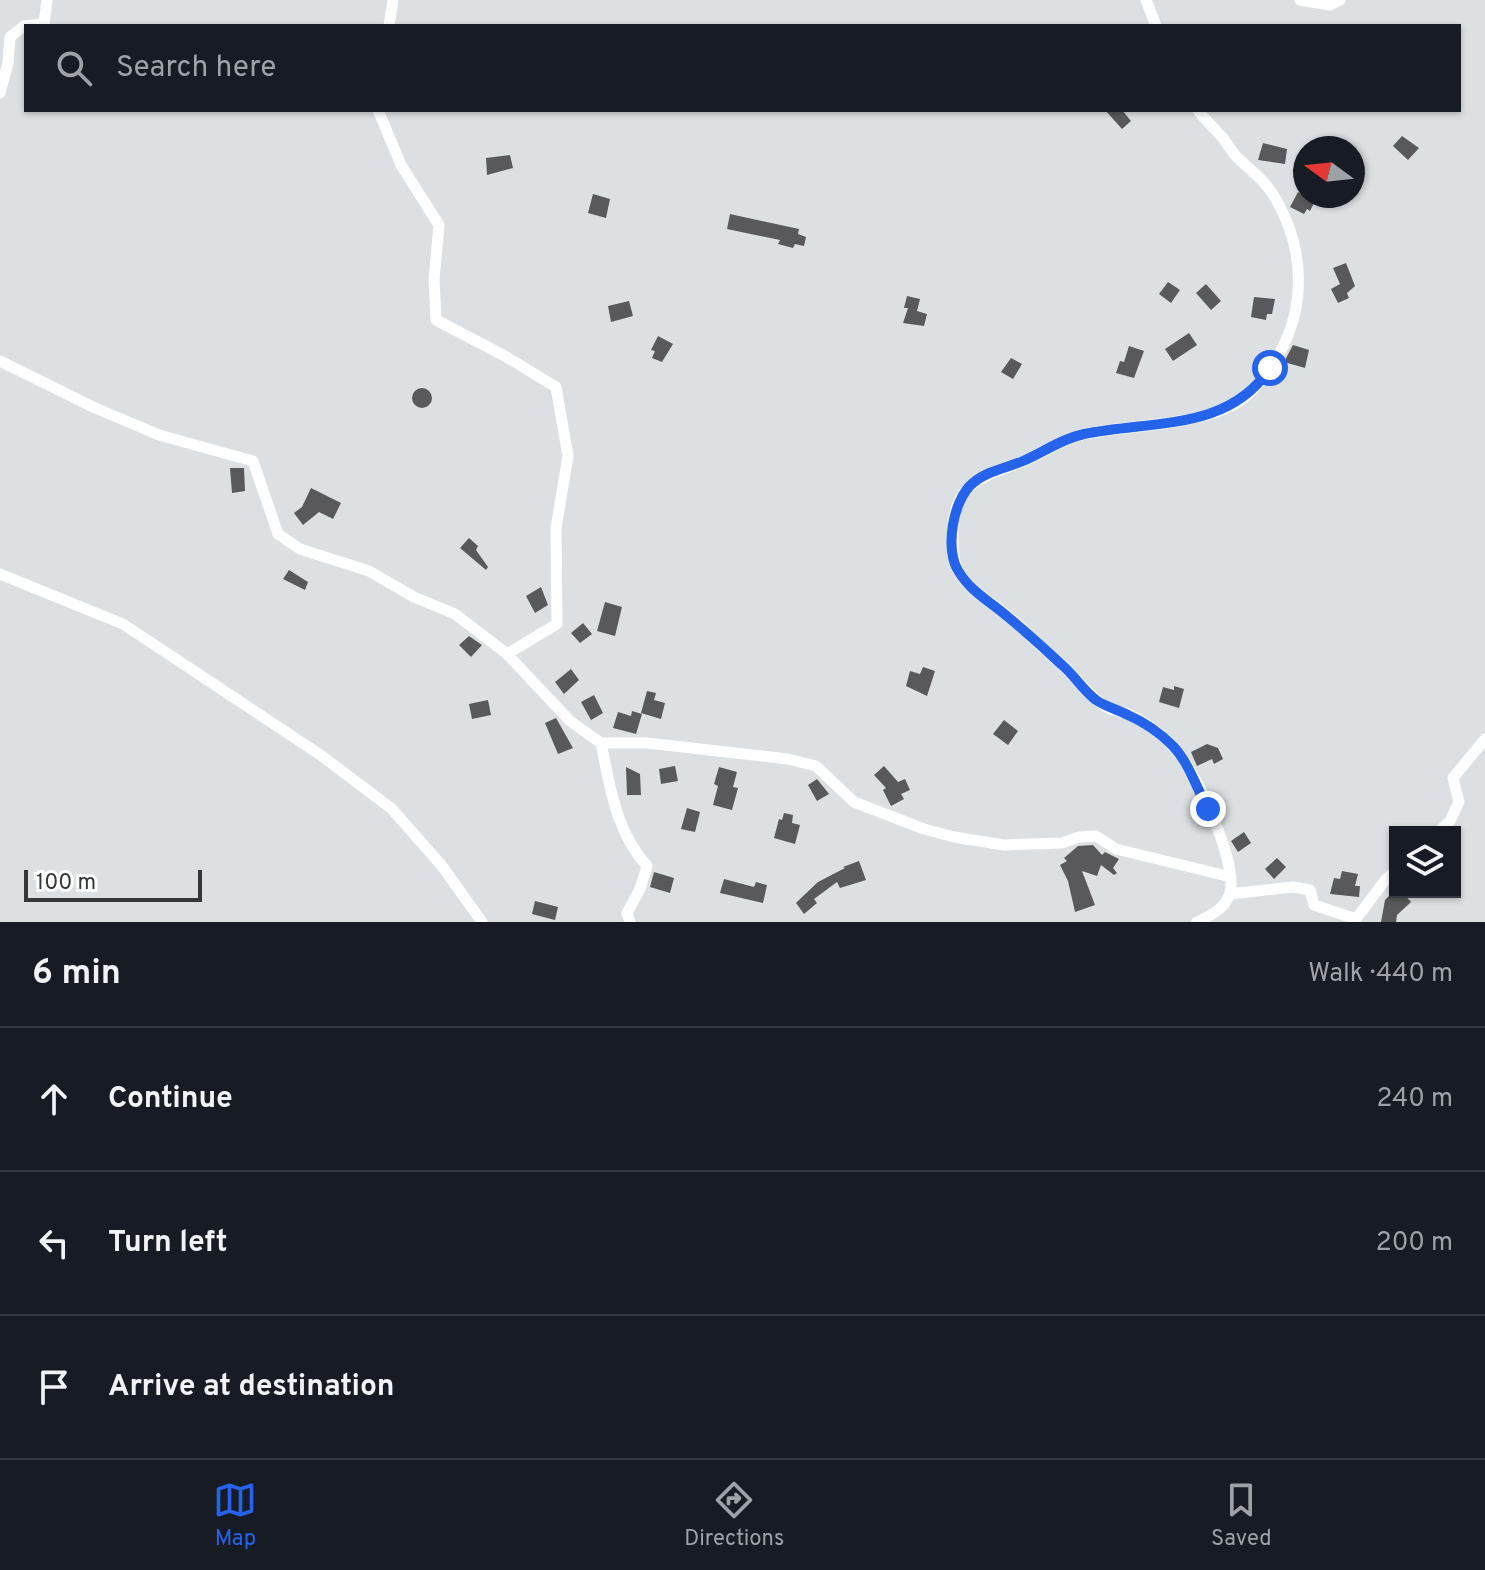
<!DOCTYPE html>
<html lang="en">
<head>
<meta charset="utf-8">
<style>
  :root { --surface:#171b24; --page:#20242c; --text:#f1f3f6; --muted:#9ea1a6; --line:#363941; --accent:#2563eb }
  body { margin:0; font-family:Overpass,sans-serif; background:var(--page); color:var(--text) }
  .controls { position:absolute; right:24px; bottom:24px; display:grid; overflow:hidden; border-radius:0px; box-shadow:0 2px 6px #0004 }
  .controls button { width:72px; height:72px; display:grid; place-items:center; padding:0; border:0; border-bottom:2px solid var(--line); background:var(--surface); color:var(--text); font:40px sans-serif }
  .compass { position:absolute; left:1293px; top:136px; width:72px; height:72px; border-radius:50%; background:var(--surface); box-shadow:0 2px 6px #0004; rotate:285deg }
  .scale { position:absolute; left:24px; bottom:20px; width:178px; box-sizing:border-box; padding-left:8px; border:4px solid #353638; border-top:0; font-size:22px; line-height:28px; white-space:nowrap; color:#353638; -webkit-text-stroke:6px #fff; paint-order:stroke }
  .stop { position:absolute; width:24px; height:24px; margin:-18px; border:6px solid #2563eb; border-radius:50%; background:#fff }
  .stop.end { background:#2563eb; border-color:#fff; box-shadow:0 2px 8px #0008 }
  .list { margin:0; padding:0; list-style:none }
  h2 { display:flex; justify-content:space-between; align-items:center; height:104px; margin:0; padding:0 32px; font-size:34px }
  h2 small { font-size:26px; font-weight:400; color:var(--muted) }
  .list li { display:grid; grid-template-columns:52px 1fr auto; gap:24px; align-items:center; box-sizing:border-box; height:144px; padding:0 32px; border-top:2px solid var(--line) }
  .list b { display:block; font-size:30px; white-space:nowrap }
  .list em { font-size:26px; font-style:normal; color:var(--muted) }
  .icon { flex:none; width:44px; height:44px; fill:none; stroke:currentColor; stroke-width:2; stroke-linecap:round; stroke-linejoin:round }
  .map { position:relative; flex:none; width:1485px; height:922px; overflow:hidden }
  .search { position:absolute; background:var(--surface); box-shadow:0 2px 6px #0004; left:24px; right:24px; top:24px; height:88px; display:flex; align-items:center; gap:20px; box-sizing:border-box; padding:0 28px; border-radius:0px; color:var(--muted); font-size:30px }
  .sheet { height:536px; background:var(--surface) }
  nav { display:flex; justify-content:space-around; align-items:center; box-sizing:border-box; height:112px; border-top:2px solid var(--line); background:var(--surface); font-size:22px; color:var(--muted) }
  nav a { display:grid; justify-items:center; gap:4px }
  nav .on { color:var(--accent) }
  .map>svg:first-child { display:block }
  .building { fill:#59585b }
  .lines { fill:none; stroke-linecap:round; stroke-linejoin:round }
  .street { stroke:#fff; stroke-width:11 }
  .route { stroke:#2563eb; stroke-width:10 }
</style>
</head>
<body>
<div class="map">
<svg width="1485" height="922" viewBox="0 0 1485 922">
  <rect width="100%" height="100%" fill="#dde0e3"/>
  <path class="building" d="M1105 110H1122L1131 121 1122 129Z
    M1402 136 1419 148 1408 160 1393 146Z
    M1263 143 1287 149 1285 164 1258 160Z
    M510 155 513 168 487 175 486 158Z
    M1298 192 1315 201 1310 211 1307 209 1304 214 1290 207Z
    M593 194 610 199 606 218 588 213Z
    M730 214 799 229 798 234 806 237 804 246 795 244 793 248 778 244 780 240 727 229Z
    M1346 263 1355 286 1347 293 1349 298 1338 303 1331 289 1340 284 1333 268Z
    M1168 282 1180 290 1171 303 1159 294Z
    M1206 284 1221 301 1211 310 1196 293Z
    M907 296 920 299 917 311 927 314 924 326 903 323 908 308H904Z
    M1254 297 1275 299 1272 314H1267L1266 320 1251 317Z
    M629 301 633 316 611 322 608 306Z
    M1189 333 1197 345 1173 361 1165 349Z
    M658 336 673 344 662 362 652 358 655 351 651 350Z
    M1293 345 1309 350 1305 368 1284 362Z
    M1129 346 1144 351 1134 378 1116 373 1120 361 1124 362Z
    M1011 358 1022 364 1013 379 1001 372Z
    M412 398a10 10 0 1 1 20 0a10 10 0 1 1-20 0Z
    M230 468H244L245 491 232 493Z
    M311 488 341 503 333 519 319 512 303 525 294 513 302 507Z
    M469 538 478 546 476 550 488 567 486 570 460 548Z
    M289 570 308 582 305 590 283 579Z
    M541 587 548 605 535 613 526 596Z
    M605 602 622 607 615 636 597 631Z
    M583 623 592 634 580 643 571 633Z
    M469 636 482 645 471 657 459 645Z
    M923 667 935 671 927 696 906 686 910 671 920 674Z
    M571 669 579 680 564 694 555 682Z
    M1174 686 1184 689 1179 708 1159 702 1163 687 1174 690Z
    M647 691 656 693 654 700 665 703 661 719 641 713Z
    M594 695 603 713 591 720 581 702Z
    M488 700 491 715 472 719 469 704Z
    M632 711 642 714 636 734 613 728 618 712 631 716Z
    M556 718 573 748 558 754 545 723Z
    M1004 720 1018 731 1008 745 993 734Z
    M1207 744 1218 748 1223 759 1214 764 1212 759 1197 766 1191 752Z
    M675 766 678 781 661 784 659 769Z
    M884 766 898 782 905 779 910 790 901 794 904 799 891 806 883 790 886 788 874 775Z
    M626 767 640 774 641 795H627Z
    M719 767 737 772 733 787 738 788 732 810 713 805 718 786 714 784Z
    M817 779 829 794 817 801 808 785Z
    M687 808 700 812 695 832 681 829Z
    M784 813 793 815 792 823 800 825 795 844 774 838 779 819 782 820Z
    M1244 832 1251 843 1238 852 1231 841Z
    M1093 845 1102 855 1105 852 1119 859 1113 868 1117 873 1114 875 1101 865 1097 876 1082 871 1095 905 1075 912 1068 881 1060 865 1067 861 1064 858 1078 846Z
    M1277 858 1286 867 1274 879 1265 869Z
    M859 861 866 880 840 888 837 882 814 899 817 903 804 914 796 903 800 899 818 882 845 868 843 867Z
    M1342 871 1358 874 1355 886H1360L1359 897 1330 894 1334 878 1340 879Z
    M654 872 674 878 670 893 650 887Z
    M724 879 754 887 756 882 767 885 763 903 720 893Z
    M1393 892H1402L1411 902 1397 915 1396 922H1381L1385 900Z
    M535 901 558 907 555 920 532 914Z"/>
  <g class="lines">
    <path class="street" d="M1146 0 1156 26
      M1300 0 1330 5 1340 0
      M389 26 393 0
      M0 93 8 63 10 37 24 26 44 24 47 0
      M378 110 401 165 439 225 434 280 436 320 505 356 556 387 568 456 556 528 557 624 507 654
      M0 361 93 407 159 435 253 461 278 534 300 549 369 571 414 597 455 614 507 654 570 721 601 743H647L788 759 816 766 854 802 924 829 954 837 1004 845 1062 843 1079 837 1096 836 1116 849 1231 877
      M0 574 123 624 322 756 392 809 442 866 482 922
      M601 743C610 787 616 832 647 866L640 889 627 913 630 922
      M1438 832 1450 821 1459 802 1453 778 1485 739
      M1230 894 1293 887 1310 890 1314 905 1356 919 1386 879 1395 871
      M1197 922C1210 916 1224 909 1229 896 1241 867 1194 767 1173 746 1161 734 1144 721 1128 714 1121 711 1112 711 1105 706 1085 693 1078 679 1062 665 1044 649 1026 632 1008 616 991 602 971 592 959 572 952 561 953 543 953 530 954 480 986 477 1024 461 1045 452 1062 439 1085 434 1133 424 1188 427 1233 405 1250 397 1260 381 1271 367 1306 316 1307 255 1277 201 1267 182 1251 171 1237 157 1231 151 1227 143 1222 137 1214 128 1205 120 1198 110"/>
  </g>
  <g class="lines">
    <path class="route" d="M1208 809C1197 789 1189 763 1173 746 1161 734 1144 722 1128 715 1117 709 1106 707 1096 700 1082 689 1075 676 1062 665 1045 649 1026 632 1008 617 991 602 971 592 959 572 944 550 953 499 973 483 987 471 1006 468 1023 461 1044 452 1061 439 1084 434 1151 420 1228 432 1270 368"/>
  </g>
</svg>
<div class="controls">
<button><svg class="icon" aria-label="layers" viewBox="0 0 24 24"><path d="M12 4l9 5-9 5-9-5zM3 14l9 5 9-5"/></svg></button>
</div>
<svg class="compass" viewBox="-18 -18 36 36"><path d="M0-13l5 13h-10z" fill="#e53935"/><path d="M0 13l5-13h-10z" fill="#9ea1a6"/></svg>
<div class="scale">100 m</div>
<div class="stop" style="left:1270px;top:368px"></div>
<div class="stop end" style="left:1208px;top:809px"></div>
<div class="search"><svg class="icon" aria-label="search" viewBox="0 0 24 24"><circle cx="10" cy="10" r="6"/><path d="M15 15l6 6"/></svg>Search here</div>
</div>
<section class="sheet">
<h2>6 min<small>Walk · 440 m</small></h2>
<ul class="list">
<li><svg class="icon" aria-label="ahead" viewBox="0 0 24 24"><path d="M12 20V5M6 11l6-6 6 6"/></svg><div><b>Continue</b></div><em>240 m</em></li>
<li><svg class="icon" aria-label="left" viewBox="0 0 24 24"><path d="M17 20v-9H6M10 6l-5 5 5 5"/></svg><div><b>Turn left</b></div><em>200 m</em></li>
<li><svg class="icon" aria-label="arrive" viewBox="0 0 24 24"><path d="M6 21V4h12l-3 4 3 4H6"/></svg><div><b>Arrive at destination</b></div></li>
</ul>
</section>
<nav>
<a class="on"><svg class="icon" aria-label="map" viewBox="0 0 24 24"><path d="M3 6l6-2 6 2 6-2v14l-6 2-6-2-6 2zM9 4v14M15 6v14"/></svg>Map</a>
<a><svg class="icon" aria-label="directions" viewBox="0 0 24 24"><path d="M12 3l9 9-9 9-9-9zM9 14v-3h6M13 9l2 2-2 2"/></svg>Directions</a>
<a><svg class="icon" aria-label="saved" viewBox="0 0 24 24"><path d="M7 4h10v16l-5-4-5 4z"/></svg>Saved</a>
</nav>
</body>
</html>
